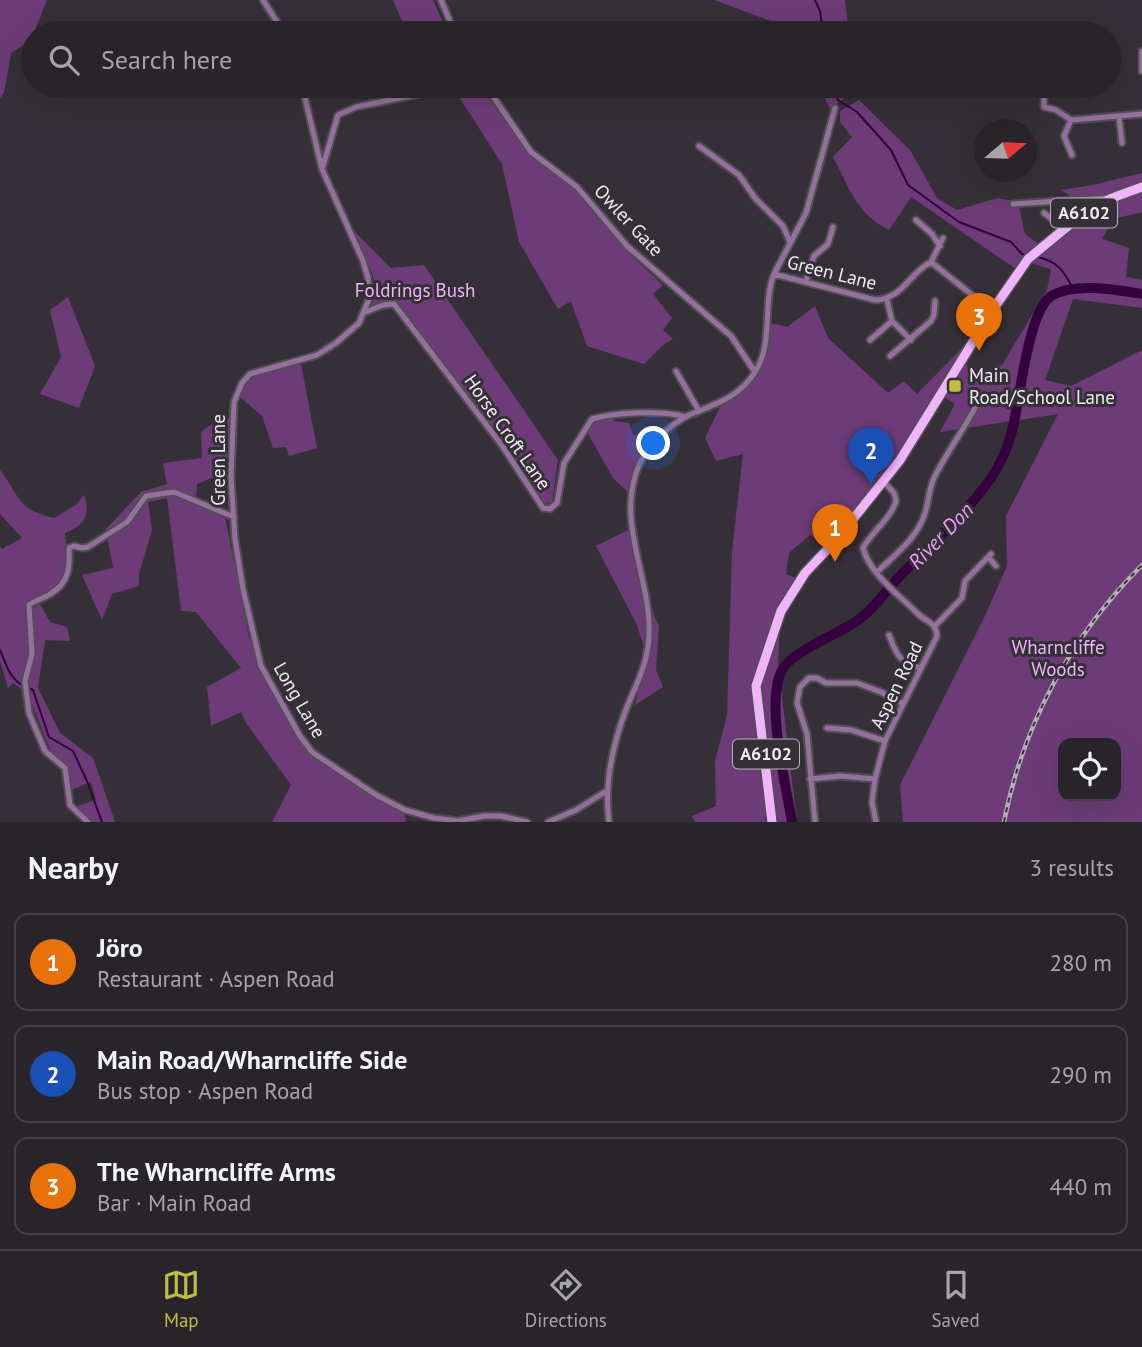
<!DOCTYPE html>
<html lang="en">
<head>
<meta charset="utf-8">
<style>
  :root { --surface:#282429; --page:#302c31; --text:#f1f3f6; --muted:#a5a4a8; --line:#444146; --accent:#bdbf43 }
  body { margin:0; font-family:"PT Sans",sans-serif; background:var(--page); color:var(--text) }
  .controls { position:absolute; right:21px; bottom:21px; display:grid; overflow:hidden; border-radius:14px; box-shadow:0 7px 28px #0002 }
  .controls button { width:63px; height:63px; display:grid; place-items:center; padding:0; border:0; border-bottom:2px solid var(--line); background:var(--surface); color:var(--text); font:35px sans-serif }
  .compass { position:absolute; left:974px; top:119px; width:63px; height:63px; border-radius:50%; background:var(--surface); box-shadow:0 7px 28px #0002; rotate:71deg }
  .you { position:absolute; left:654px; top:444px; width:24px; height:24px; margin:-18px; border:5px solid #fff; border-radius:50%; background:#1a73e8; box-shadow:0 0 0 10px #1a73e833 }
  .badge { display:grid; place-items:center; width:46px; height:46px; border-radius:50%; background:var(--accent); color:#fff; font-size:23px; font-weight:700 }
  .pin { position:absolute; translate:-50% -58px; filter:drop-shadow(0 2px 4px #0008) }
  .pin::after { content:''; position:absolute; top:37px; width:24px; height:21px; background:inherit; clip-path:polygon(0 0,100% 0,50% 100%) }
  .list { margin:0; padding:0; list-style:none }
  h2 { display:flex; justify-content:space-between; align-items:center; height:91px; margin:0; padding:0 28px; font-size:30px }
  h2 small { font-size:23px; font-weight:400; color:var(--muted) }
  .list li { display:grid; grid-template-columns:46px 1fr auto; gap:21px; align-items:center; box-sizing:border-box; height:98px; margin:0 14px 14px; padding:0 14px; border:2px solid var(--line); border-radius:14px }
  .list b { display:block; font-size:26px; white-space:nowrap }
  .list p { margin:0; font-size:23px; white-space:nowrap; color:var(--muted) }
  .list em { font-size:23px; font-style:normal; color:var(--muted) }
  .icon { flex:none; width:38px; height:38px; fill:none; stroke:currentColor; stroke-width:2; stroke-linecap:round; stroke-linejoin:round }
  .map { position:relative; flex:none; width:1142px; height:822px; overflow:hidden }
  .search { position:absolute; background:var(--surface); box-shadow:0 7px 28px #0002; left:21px; right:21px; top:21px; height:77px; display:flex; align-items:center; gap:18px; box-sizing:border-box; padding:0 24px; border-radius:38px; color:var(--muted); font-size:26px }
  .sheet { height:427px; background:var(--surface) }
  nav { display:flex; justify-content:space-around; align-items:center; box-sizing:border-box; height:98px; border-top:2px solid var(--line); background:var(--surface); font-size:19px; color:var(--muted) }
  nav a { display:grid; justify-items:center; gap:4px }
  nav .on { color:var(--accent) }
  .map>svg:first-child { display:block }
  .green { fill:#6d3c78; fill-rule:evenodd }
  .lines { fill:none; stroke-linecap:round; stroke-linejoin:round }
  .stream { stroke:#34003e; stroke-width:2 }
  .river { stroke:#34003e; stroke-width:10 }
  .minor-casing { stroke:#534e54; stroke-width:9 }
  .primary-casing { stroke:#534e54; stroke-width:12 }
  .minor { stroke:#95709d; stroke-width:5 }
  .primary { stroke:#f0b4fd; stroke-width:9 }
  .rail-casing { stroke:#b3afb4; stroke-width:4.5 }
  .rail { stroke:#353037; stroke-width:2; stroke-dasharray:5; stroke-linecap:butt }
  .poi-dot { fill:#bdbf43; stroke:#353037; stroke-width:2.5 }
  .labels { text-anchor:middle; stroke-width:6; stroke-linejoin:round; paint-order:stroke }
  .shield { fill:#353037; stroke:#b6b3b8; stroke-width:2 }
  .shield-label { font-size:18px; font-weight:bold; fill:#eeebef }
  .street-label { font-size:19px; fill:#eeebef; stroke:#353037 }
  .park-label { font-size:19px; fill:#efb5fc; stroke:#353037 }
  .poi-label { font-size:19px; fill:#eeebef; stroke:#353037; text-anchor:start }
  .water-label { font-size:21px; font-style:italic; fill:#e89ff8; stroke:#353037 }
</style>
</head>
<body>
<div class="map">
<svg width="1142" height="822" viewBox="0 0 1142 822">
  <rect width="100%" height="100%" fill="#353037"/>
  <path class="green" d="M0 0H47L31 40 11 53 4 93 0 98Z
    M393 0H433L448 33H407Z
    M714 0H845L849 33H795L792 29Z
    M452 86H480L528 153 578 193 625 250 663 285 653 294 672 318 663 330 673 339 663 345 644 364 587 346 571 301 558 309 519 242 502 164Z
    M819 86H843L852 92 830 109Z
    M859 100 910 150 937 198 957 210 998 198 1018 202 1025 234 1040 245 1016 269 911 197 889 230C855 213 850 188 833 157L852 137 840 122V111Z
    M1142 173V183L1115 191 1088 207 1061 190 1093 185Z
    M1142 191V212L1113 219 1102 239 1129 248 1126 277 1142 280V308L1073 299 1045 380 1071 386 1142 350V822H903L900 785 984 618 1007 566 1006 516 1058 414 940 432 955 404 943 396 966 362 971 378 1002 365 1047 290 1051 269 1029 263C1069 229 1091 206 1142 191ZM1063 743H1116V796H1063Z
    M354 231 391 268 424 265 558 460 552 503 544 504 506 445 397 302 383 301 371 307 377 292 372 273Z
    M68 297 95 366 79 408 40 394 61 357 50 310Z
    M815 306 828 338 888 393 904 381 917 394 974 336 896 459 830 545 822 544 810 535 789 553 786 574 798 579 777 612 751 686 766 822H695L692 816 716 806 715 761 727 715 732 551 743 454 716 461 705 438 720 407 739 396 761 370 771 323 787 327Z
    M301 364 317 448 289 456 286 447 273 448 262 416 240 397C251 368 274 370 301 364Z
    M231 416 227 472 197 484 196 497 176 488 169 491 170 497H176L225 516 248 633 260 671 297 738 310 756 405 815 406 822H272L291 785 246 723 241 712 211 726 207 687 241 668 196 612 181 611 167 498 148 502 152 530 139 574V586L112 594 102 620 82 575 113 568 106 529 141 492 167 484 163 463 202 458 201 432 209 426Z
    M613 418 614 421 629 423 633 435H641L645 444H651C637 459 633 472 629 493L613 478 586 430 593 421Z
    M0 470C20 496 17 510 54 518L76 505 84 495C91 515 85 525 65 533L69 571 51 593 29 601 26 607 30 654V610L40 604 50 622 67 627 70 641 45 640 38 688 60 733 93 758 115 822H91L75 807 96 800 91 782 71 790 68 766 50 749 28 694 13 683 8 688 0 661V546L2 549 22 538 0 514Z
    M628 530C641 561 648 613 644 646L636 623 596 546Z
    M650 606 659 626 656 670 663 687 635 705 650 647Z
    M780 620 778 663 797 822H776L762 686Z"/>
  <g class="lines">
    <path class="stream" d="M815 0 820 11 823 33
      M830 86 838 100
      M838 100 857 112 891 150 908 185 959 222 1011 242 1022 254 1026 255
      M1038 257C1059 262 1064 272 1074 290
      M0 650C6 663 9 679 24 686
      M29 688 33 690 49 737 73 751 87 781 102 822"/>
    <path class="river" d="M792 822C786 785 765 702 782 670 793 650 842 633 861 618 876 606 888 588 901 575 932 543 966 514 991 478 999 466 1007 449 1011 435 1020 405 1027 308 1053 295 1076 282 1117 290 1142 294"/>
    <g class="minor-casing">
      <path id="minor" d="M263 0 284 33
        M441 0 455 33
        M1054 32 1071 31 1075 33
        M1142 51V71
        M302 86 322 169 363 261 368 278 369 299 359 323 336 343 317 355 250 374 242 383 234 402 231 477 235 539 243 589 261 666 300 736 312 752 376 795 405 810 434 818 458 821 484 816H501L527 822
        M486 86 531 152 577 187 627 246 731 336 755 372
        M1044 86V107L1056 110 1071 120 1142 114
        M1119 116 1122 143
        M1071 120 1064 136 1072 155
        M699 146 739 175 755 198 783 226 790 242
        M323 166 338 115 356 107 439 90 446 86
        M1013 204 1108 198
        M1044 213 1064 228
        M916 220 932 234 940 246
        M931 262 943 238
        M774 274 806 213 835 108
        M806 281 814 256 828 244 833 227
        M887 300 892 321 911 340
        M363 313 383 305 394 304 501 444 543 508 550 509 557 503 564 463 592 419C615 412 664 410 686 417
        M870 340 892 321
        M890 356 931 321 934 315 935 301
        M676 371 699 411
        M988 557 996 566
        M877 572C895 555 918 537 925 513 929 501 929 487 935 476 949 448 969 423 982 394
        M935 626 962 598 965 581 991 554
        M889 635C897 655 898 661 920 668
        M827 728 851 730 885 741
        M810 779 841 776 875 779
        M88 822 70 805 65 768 45 751 29 713 25 681 32 654 29 605C35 600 43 599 50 594 69 583 70 568 69 548L74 546 82 548 88 547 127 522 146 496 174 492 234 517
        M548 822 576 810 608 790
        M609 822C604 783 613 743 627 707 635 687 645 669 648 647 657 586 612 523 640 463 649 444 671 424 689 415 715 404 739 398 755 372 774 343 762 305 774 274L875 300C903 299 909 273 931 262L992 311
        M815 822 807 734 797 703 800 687 809 678H817L826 683H857L881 692 903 704
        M876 822 872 802 875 779 885 741 937 636C936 621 925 622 916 612 898 594 870 574 863 548 872 531 890 520 896 501L894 493 883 481"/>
    </g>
    <g class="primary-casing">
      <path id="primary" d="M772 822 756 686 781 611 805 573 838 538 900 460 992 311 1028 259 1085 212 1112 198 1142 187"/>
    </g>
    <use href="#minor" class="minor"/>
    <use href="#primary" class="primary"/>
    <g class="rail-casing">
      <path id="rail" d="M1004 822C1023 724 1072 635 1142 565"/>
    </g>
    <use href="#rail" class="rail"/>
  </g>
  <rect class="poi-dot" x="948" y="379" width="14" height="14" rx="3.5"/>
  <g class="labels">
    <g class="shield">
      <rect x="1051" y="198.5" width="66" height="29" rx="5"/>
      <rect x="733" y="739.5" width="66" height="29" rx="5"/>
    </g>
    <g class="shield-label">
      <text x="1084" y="219">A6102</text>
      <text x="766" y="760">A6102</text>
    </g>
    <g class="street-label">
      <text transform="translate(629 220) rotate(47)" y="7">Owler Gate</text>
      <text transform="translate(832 272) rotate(14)" y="7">Green Lane</text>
      <text transform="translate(508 432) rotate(55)" y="7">Horse Croft Lane</text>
      <text transform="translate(218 460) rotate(-90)" y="7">Green Lane</text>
      <text transform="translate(896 685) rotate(-64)" y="7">Aspen Road</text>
      <text transform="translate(300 700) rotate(60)" y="7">Long Lane</text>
    </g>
    <g class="park-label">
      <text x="415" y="297">Foldrings Bush</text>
      <text x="1058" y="654">Wharncliffe<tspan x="1058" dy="22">Woods</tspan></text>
    </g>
    <g class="poi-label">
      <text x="969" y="382">Main<tspan x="969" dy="22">Road/School Lane</tspan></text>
    </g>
    <g class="water-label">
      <text transform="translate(941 536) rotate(-46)" y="7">River Don</text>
    </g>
  </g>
</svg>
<div class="controls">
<button><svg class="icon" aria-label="locate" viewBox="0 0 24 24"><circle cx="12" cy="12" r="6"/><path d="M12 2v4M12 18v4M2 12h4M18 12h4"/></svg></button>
</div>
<svg class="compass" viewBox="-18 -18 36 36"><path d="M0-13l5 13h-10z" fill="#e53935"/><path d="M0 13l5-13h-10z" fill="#a5a4a8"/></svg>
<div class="you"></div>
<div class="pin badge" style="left:835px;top:562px;background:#e8710a">1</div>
<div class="pin badge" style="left:871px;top:485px;background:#1a4fb4">2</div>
<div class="pin badge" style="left:979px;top:351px;background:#e8710a">3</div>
<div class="search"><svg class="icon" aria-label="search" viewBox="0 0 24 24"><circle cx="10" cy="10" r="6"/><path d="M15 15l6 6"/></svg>Search here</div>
</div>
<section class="sheet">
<h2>Nearby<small>3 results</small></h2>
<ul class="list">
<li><span class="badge" style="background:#e8710a">1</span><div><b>Jöro</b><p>Restaurant · Aspen Road</p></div><em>280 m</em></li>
<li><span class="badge" style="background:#1a4fb4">2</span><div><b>Main Road/Wharncliffe Side</b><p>Bus stop · Aspen Road</p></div><em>290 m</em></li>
<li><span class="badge" style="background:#e8710a">3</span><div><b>The Wharncliffe Arms</b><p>Bar · Main Road</p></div><em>440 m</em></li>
</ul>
</section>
<nav>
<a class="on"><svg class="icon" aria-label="map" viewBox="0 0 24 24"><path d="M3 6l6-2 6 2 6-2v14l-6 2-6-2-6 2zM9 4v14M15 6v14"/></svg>Map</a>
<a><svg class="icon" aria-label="directions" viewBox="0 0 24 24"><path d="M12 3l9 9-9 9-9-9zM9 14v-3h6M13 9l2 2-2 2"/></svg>Directions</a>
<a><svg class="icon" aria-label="saved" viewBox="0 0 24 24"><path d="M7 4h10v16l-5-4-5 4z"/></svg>Saved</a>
</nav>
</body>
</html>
